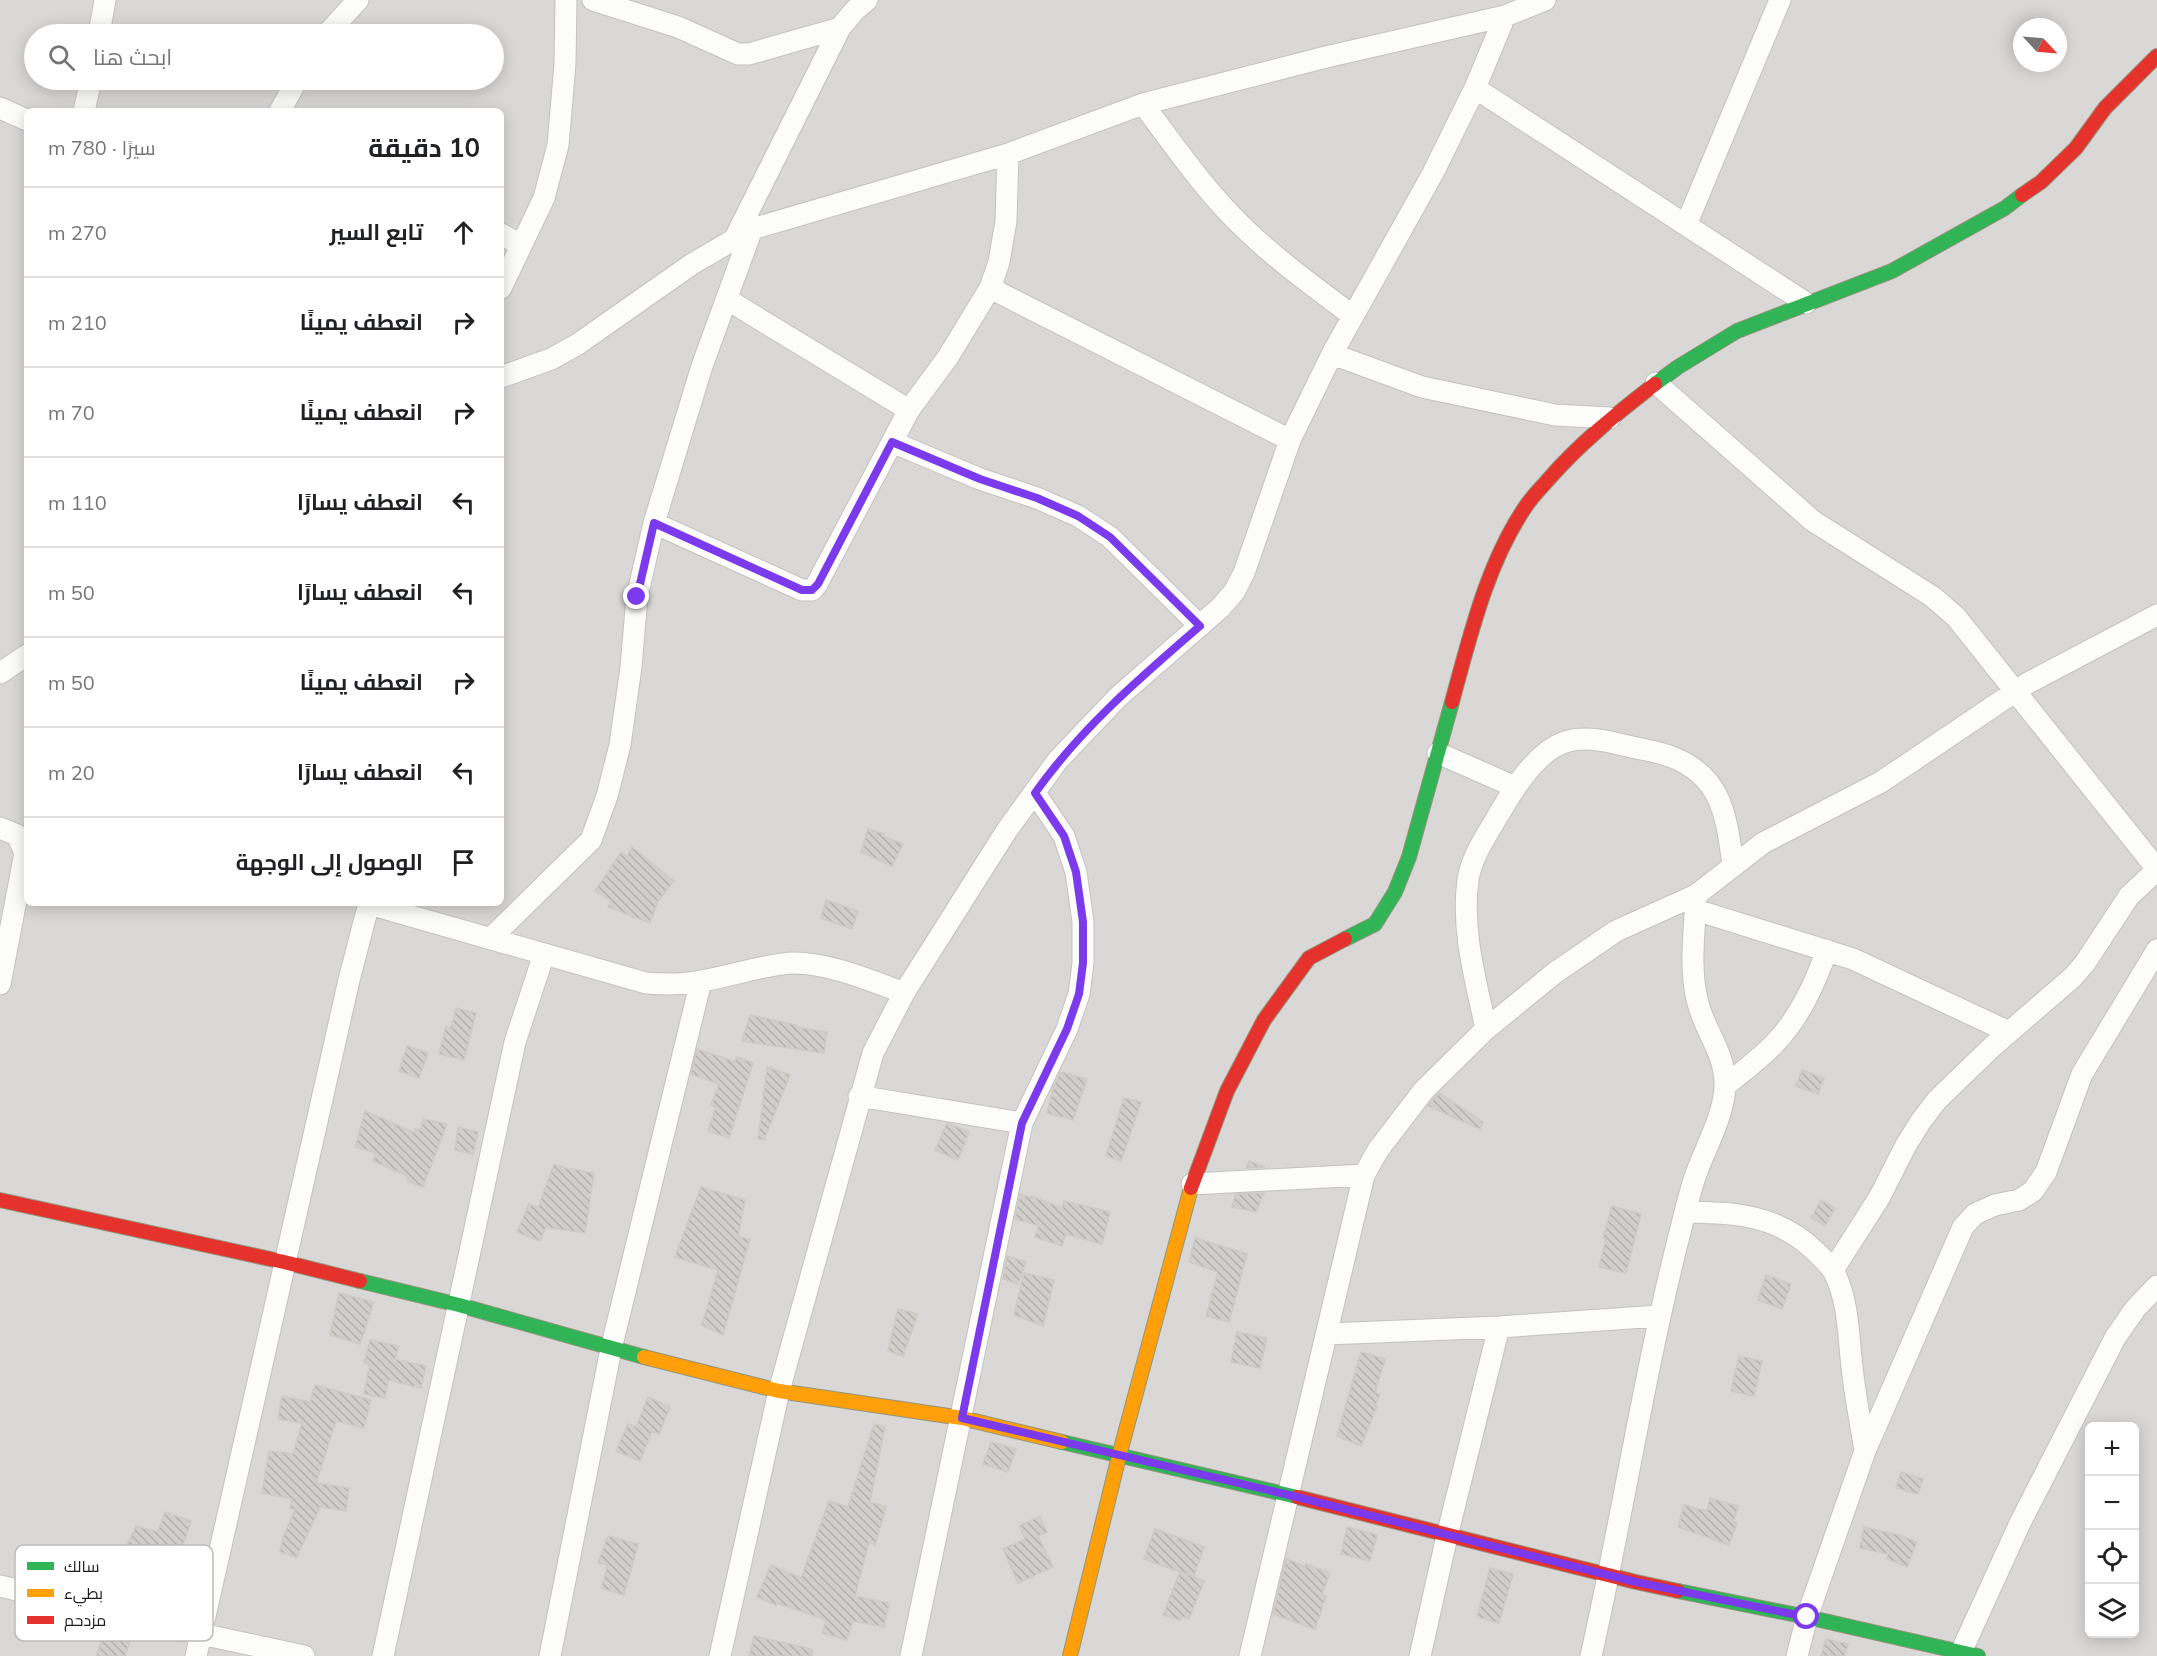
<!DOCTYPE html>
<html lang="ar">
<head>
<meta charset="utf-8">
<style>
  :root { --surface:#fff; --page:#f2f2f2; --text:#202124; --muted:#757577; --line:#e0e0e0 }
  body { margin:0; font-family:Mulish,Cairo,sans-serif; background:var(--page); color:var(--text); direction:rtl }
  .controls { position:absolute; right:18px; bottom:18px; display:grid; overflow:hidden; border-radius:9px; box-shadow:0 3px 15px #0003 }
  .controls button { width:54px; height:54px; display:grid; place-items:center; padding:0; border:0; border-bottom:2px solid var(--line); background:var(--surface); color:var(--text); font:30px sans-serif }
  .compass { position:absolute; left:2013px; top:18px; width:54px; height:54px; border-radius:50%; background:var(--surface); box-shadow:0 3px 15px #0003; rotate:116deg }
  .stop { position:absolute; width:18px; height:18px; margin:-14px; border:4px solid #7c3aed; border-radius:50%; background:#fff }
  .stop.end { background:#7c3aed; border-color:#fff; box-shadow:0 2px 6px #0008 }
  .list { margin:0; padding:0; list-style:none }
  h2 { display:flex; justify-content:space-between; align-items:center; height:78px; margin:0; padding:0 24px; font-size:26px }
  h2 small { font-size:20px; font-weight:400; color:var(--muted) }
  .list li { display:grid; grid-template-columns:39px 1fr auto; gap:18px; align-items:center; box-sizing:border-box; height:90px; padding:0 24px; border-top:2px solid var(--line) }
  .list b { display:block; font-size:22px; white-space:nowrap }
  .list em { font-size:20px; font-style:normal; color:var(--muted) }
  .icon { flex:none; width:33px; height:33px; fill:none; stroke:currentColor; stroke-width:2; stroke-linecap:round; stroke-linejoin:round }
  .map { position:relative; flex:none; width:2157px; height:1656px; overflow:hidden; direction:ltr }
  .search { position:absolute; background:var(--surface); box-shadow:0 3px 15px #0003; left:24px; top:24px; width:480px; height:66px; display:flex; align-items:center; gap:15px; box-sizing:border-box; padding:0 21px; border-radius:33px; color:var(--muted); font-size:22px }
  .panel { position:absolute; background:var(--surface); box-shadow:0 3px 15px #0003; left:24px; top:108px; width:480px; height:798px; border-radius:9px; direction:rtl }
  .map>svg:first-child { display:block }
  .residential { fill:#dad8d6; fill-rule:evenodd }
  .building { fill:url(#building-back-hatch); stroke:#cecac5; stroke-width:1.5 }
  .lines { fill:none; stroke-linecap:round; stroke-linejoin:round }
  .street-casing { stroke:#c3c2c0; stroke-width:23 }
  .fast-casing { stroke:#92957c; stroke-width:16 }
  .slow-casing { stroke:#92957c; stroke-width:16 }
  .jam-casing { stroke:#92957c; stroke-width:16 }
  .street { stroke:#fcfcfb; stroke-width:21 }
  .fast { stroke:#30b455; stroke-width:14 }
  .slow { stroke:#ff9f0a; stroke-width:14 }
  .jam { stroke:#e5322d; stroke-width:14 }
  .route { stroke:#7c3aed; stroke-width:8 }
  .key { fill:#fff; stroke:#bbb; stroke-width:1.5 }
  .key-label { font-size:16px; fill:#1c1c1c }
</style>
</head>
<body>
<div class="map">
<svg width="2157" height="1656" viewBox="0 0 2157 1656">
  <defs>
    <pattern id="building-back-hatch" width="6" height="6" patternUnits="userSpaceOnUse" patternTransform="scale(1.5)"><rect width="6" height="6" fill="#d1cfcb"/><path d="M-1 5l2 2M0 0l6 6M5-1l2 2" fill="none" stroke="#b3b1ae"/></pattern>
  </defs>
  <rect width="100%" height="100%" fill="#ebe9e4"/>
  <path class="residential" d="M0 0H2157V1656H0ZM2022 27H2058V63H2022ZM34 34H494V80H34ZM27 111H501V903H27ZM2090 1426H2134V1634H2090Z"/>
  <path class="building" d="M868 829 884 834 883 836 903 844 892 866 861 852Z
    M632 847 674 881 658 901 650 923 608 907 612 901 595 891 621 852 627 856Z
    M826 900 858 911 852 929 821 918Z
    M456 1008 476 1013 464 1060 439 1054 446 1026 451 1028Z
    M750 1015 796 1025V1027L827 1032 824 1053 742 1041Z
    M407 1046 428 1053 419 1078 399 1071Z
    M697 1049 735 1062 737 1057 753 1063 729 1138 708 1131 716 1107 711 1105 719 1084 691 1074Z
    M767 1067 790 1075 764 1140 758 1139Z
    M1802 1070 1824 1078 1818 1094 1796 1086Z
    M1061 1072 1087 1079 1073 1120 1047 1113 1054 1085Z
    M1439 1093 1483 1122 1480 1129 1428 1106Z
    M1124 1098 1141 1102 1121 1161 1106 1156Z
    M365 1111 415 1133V1129L420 1130 424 1119 447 1124 423 1187 407 1181 409 1177 373 1161 376 1153 355 1147Z
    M947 1123 969 1132 958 1160 935 1150Z
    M458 1127 478 1132 473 1154 455 1150Z
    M1249 1161 1265 1167 1246 1168Z
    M554 1164 566 1168 594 1173 585 1233 546 1227 540 1241 517 1232 529 1204 538 1208Z
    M701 1187 745 1200 738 1237 750 1239 723 1335 702 1325 718 1270 675 1257Z
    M1264 1193 1256 1212 1232 1207 1236 1194Z
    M1020 1194 1031 1198V1196L1062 1208 1064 1201 1110 1212 1102 1244 1066 1234 1062 1246 1035 1237 1039 1226 1015 1219Z
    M1821 1200 1835 1208 1825 1226 1811 1218Z
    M1612 1206 1641 1214 1626 1273 1599 1267 1606 1239 1603 1238Z
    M1195 1238 1247 1254 1229 1322 1206 1316 1218 1272 1189 1262Z
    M1007 1256 1026 1262 1018 1284 1003 1279Z
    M1024 1273 1054 1280 1043 1326 1014 1315Z
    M1766 1275 1791 1284 1782 1309 1758 1300Z
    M339 1293 374 1302 360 1344 330 1335Z
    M898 1309 918 1314 903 1356 888 1351Z
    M1237 1332 1267 1338 1260 1368 1231 1362Z
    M370 1340 399 1346 395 1359 426 1366 421 1388 388 1380 385 1398 364 1394 370 1364 364 1363Z
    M1361 1352 1385 1359 1375 1393 1380 1394 1375 1406H1377L1361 1446 1337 1436Z
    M1739 1356 1762 1361 1754 1396 1731 1391Z
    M315 1385 371 1400 364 1428 336 1421 316 1483 349 1488 346 1511 320 1507 297 1557 280 1552 283 1537 295 1510 290 1508 292 1499 262 1493 269 1451 293 1454 302 1423 278 1419 282 1396 310 1402Z
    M648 1397 670 1407 659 1434 652 1431 640 1461 616 1451 628 1424 636 1427Z
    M874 1424 885 1427 870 1502 886 1507 875 1545 869 1542 855 1596 889 1603 884 1627 853 1621 847 1640 822 1633 826 1620 777 1603 776 1605 757 1597 771 1565 801 1578 829 1501 848 1507Z
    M991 1442 1016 1449 1008 1472 983 1464Z
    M1901 1472 1923 1479 1918 1494 1896 1488Z
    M1710 1498 1738 1506 1734 1521 1737 1523 1729 1545 1678 1527 1684 1505 1707 1511Z
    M165 1512 191 1521 171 1581 142 1573 141 1575 118 1565 136 1526 158 1532Z
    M1040 1516 1047 1532 1038 1536 1053 1567 1018 1583 1003 1549 1025 1539 1019 1526Z
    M1347 1527 1377 1535 1370 1561 1341 1554Z
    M1864 1527 1899 1535 1917 1542 1907 1567 1887 1559 1888 1554 1860 1548Z
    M1155 1529 1204 1547 1194 1576 1184 1573 1204 1581 1189 1619 1181 1616 1180 1620 1163 1615 1180 1572 1144 1559Z
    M608 1536 638 1544 624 1595 601 1588 608 1565 598 1563Z
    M1286 1558 1305 1567 1306 1564 1330 1573 1322 1595 1326 1596 1315 1629 1273 1614Z
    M1490 1568 1513 1574 1499 1623 1477 1617Z
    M105 1631 131 1639 125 1656H96Z
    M754 1636 812 1649V1656H749Z
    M1826 1639 1848 1644 1845 1656H1821Z"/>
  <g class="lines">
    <g class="street-casing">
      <path id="street" d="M593 0 678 27 738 54H749L840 28
        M99 34 105 0
        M327 34 358 0
        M1475 88 1806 303
        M1143 104C1175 147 1206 192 1245 229 1278 261 1316 288 1353 316
        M0 108 27 120
        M84 111 91 80
        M280 111 297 80
        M1686 225 1780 0
        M501 234 521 245
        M735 238 840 28 855 10 867 0
        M501 288 544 198 558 145 565 64 566 0
        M990 288 1290 440
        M728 300 909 410
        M1332 354 1422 387 1555 415 1610 418
        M501 377 551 359 578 344 692 264 752 229 1008 154 1143 104 1326 57 1505 16 1545 0
        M1656 383 1813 521 1933 597 1956 617 2157 869
        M892 442 980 479 1037 498 1078 516 1110 537 1200 626
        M654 523 802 590H812L817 584 909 410 948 357 990 288 999 262 1006 221 1008 154
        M0 673 27 655
        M1438 753 1515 787
        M0 828 17 835 25 853 0 984
        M369 904 646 983C664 984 683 985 701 981 732 976 761 965 792 963 827 962 872 981 904 993
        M1696 910 1853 959 2009 1032
        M490 939 591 840 607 796 620 745 631 667 637 597 654 523 702 366 752 229
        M1486 1029C1476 981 1461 930 1468 880 1471 858 1485 838 1496 819 1511 793 1535 752 1565 742 1587 735 1610 742 1632 747 1645 750 1659 752 1672 757 1723 777 1726 817 1733 864
        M1725 1086C1742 1072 1760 1059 1775 1043 1800 1017 1815 983 1827 950
        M859 1096 1022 1123
        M1192 1184 1364 1175
        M1685 1212C1735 1213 1778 1214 1816 1252 1822 1258 1830 1265 1834 1272 1850 1304 1848 1340 1853 1375 1856 1401 1861 1426 1865 1451
        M1833 1270 1879 1198 1906 1145 1921 1121 1937 1100 1993 1046 2073 977 2085 963 2129 896 2157 870
        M1327 1334 1499 1327 1659 1316
        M0 1586 201 1634 304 1656
        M1961 1652 2021 1521 2115 1338 2135 1309 2157 1286
        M196 1656 349 980 369 903
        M383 1656 515 1042 544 954
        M550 1656 611 1349 701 981
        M720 1656 779 1391 873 1053 904 993 1007 830 1058 760 1118 697 1220 608 1234 592 1244 573 1290 440 1332 354 1433 173 1475 88 1505 16
        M911 1656 1022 1123 1067 1029 1079 994 1083 963V922L1076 872 1064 836 1035 793
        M1250 1656 1364 1175 1378 1150 1424 1090 1486 1029 1556 972 1616 931 1696 895 1763 843 1881 782 2028 683 2157 615
        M1420 1656 1447 1536 1499 1327
        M1591 1656C1622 1519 1643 1380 1677 1244 1683 1221 1688 1197 1696 1174 1706 1146 1725 1114 1725 1084 1725 1052 1703 1029 1697 999 1689 965 1695 930 1696 895
        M1797 1656 1807 1617 1865 1451 1963 1227 1975 1214 1995 1205 2019 1200 2033 1191 2046 1172 2082 1074 2157 950"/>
    </g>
    <g class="fast-casing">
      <path id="fast" d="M1655 384 1678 367 1737 331 1892 271 2005 208 2022 195
        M1345 939 1375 924 1395 892 1409 857 1452 702
        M360 1281 459 1305 644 1357
        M1062 1442 1297 1497
        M1678 1591 1807 1617 1978 1656"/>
    </g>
    <g class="slow-casing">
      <path id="slow" d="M644 1357 779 1391 962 1418 1062 1442
        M1070 1656 1119 1456 1191 1188"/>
    </g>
    <g class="jam-casing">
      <path id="jam" d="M2022 195 2041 182 2076 148 2105 108 2157 56
        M1452 702C1470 636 1487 563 1526 506 1532 497 1540 489 1547 481 1579 444 1616 414 1655 384
        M1191 1188 1227 1091 1264 1020 1309 958 1345 939
        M0 1200 284 1262 360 1281
        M1297 1497 1636 1582 1678 1591"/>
    </g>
    <use href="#street" class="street"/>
    <use href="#fast" class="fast"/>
    <use href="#slow" class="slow"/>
    <use href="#jam" class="jam"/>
  </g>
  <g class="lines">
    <path class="route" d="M637 597 654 523 802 590H812L818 584 892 442 980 479 1037 498 1078 516 1110 537 1200 626C1139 679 1082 727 1035 793L1064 836 1076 872 1083 922V963L1079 994 1067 1029 1022 1123 962 1418 1289 1495 1636 1582 1807 1617"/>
  </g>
  <rect x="15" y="1545" width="198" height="96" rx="9" class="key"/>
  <rect x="27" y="1562" width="27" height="8" fill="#30b455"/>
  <rect x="27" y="1589" width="27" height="8" fill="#ff9f0a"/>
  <rect x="27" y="1616" width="27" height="8" fill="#e5322d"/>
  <g class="key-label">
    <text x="64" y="1572">سالك</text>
    <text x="64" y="1599">بطيء</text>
    <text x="64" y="1626">مزدحم</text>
  </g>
</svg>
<div class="controls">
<button>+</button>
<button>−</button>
<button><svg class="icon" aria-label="locate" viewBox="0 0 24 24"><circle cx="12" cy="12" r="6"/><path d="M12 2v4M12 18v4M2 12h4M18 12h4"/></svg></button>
<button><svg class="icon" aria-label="layers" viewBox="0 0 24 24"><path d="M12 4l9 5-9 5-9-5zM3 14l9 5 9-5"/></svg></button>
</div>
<svg class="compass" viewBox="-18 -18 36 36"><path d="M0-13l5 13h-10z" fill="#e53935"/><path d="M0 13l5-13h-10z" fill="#757577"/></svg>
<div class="stop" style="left:1807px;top:1617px"></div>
<div class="stop end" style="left:637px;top:597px"></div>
<div class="search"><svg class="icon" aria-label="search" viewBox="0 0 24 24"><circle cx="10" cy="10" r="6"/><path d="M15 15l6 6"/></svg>ابحث هنا</div>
<section class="panel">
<h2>10 دقيقة<small>سيرًا · 780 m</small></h2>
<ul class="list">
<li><svg class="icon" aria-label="ahead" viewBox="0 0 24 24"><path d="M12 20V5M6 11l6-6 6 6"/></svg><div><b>تابع السير</b></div><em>270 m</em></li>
<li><svg class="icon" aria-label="right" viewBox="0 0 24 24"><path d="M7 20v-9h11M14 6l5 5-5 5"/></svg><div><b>انعطف يمينًا</b></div><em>210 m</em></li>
<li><svg class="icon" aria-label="right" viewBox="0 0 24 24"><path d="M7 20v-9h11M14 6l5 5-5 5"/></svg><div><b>انعطف يمينًا</b></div><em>70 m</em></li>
<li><svg class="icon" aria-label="left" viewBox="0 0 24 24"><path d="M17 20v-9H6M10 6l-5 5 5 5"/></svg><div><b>انعطف يسارًا</b></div><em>110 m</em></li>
<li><svg class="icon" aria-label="left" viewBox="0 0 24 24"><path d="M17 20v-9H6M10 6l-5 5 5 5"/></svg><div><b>انعطف يسارًا</b></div><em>50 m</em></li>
<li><svg class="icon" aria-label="right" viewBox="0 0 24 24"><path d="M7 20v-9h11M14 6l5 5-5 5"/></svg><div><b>انعطف يمينًا</b></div><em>50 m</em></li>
<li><svg class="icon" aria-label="left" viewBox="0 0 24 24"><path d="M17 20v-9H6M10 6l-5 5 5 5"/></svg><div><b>انعطف يسارًا</b></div><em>20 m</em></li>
<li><svg class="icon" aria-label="arrive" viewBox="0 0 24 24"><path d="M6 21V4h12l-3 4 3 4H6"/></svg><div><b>الوصول إلى الوجهة</b></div></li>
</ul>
</section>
</div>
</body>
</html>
